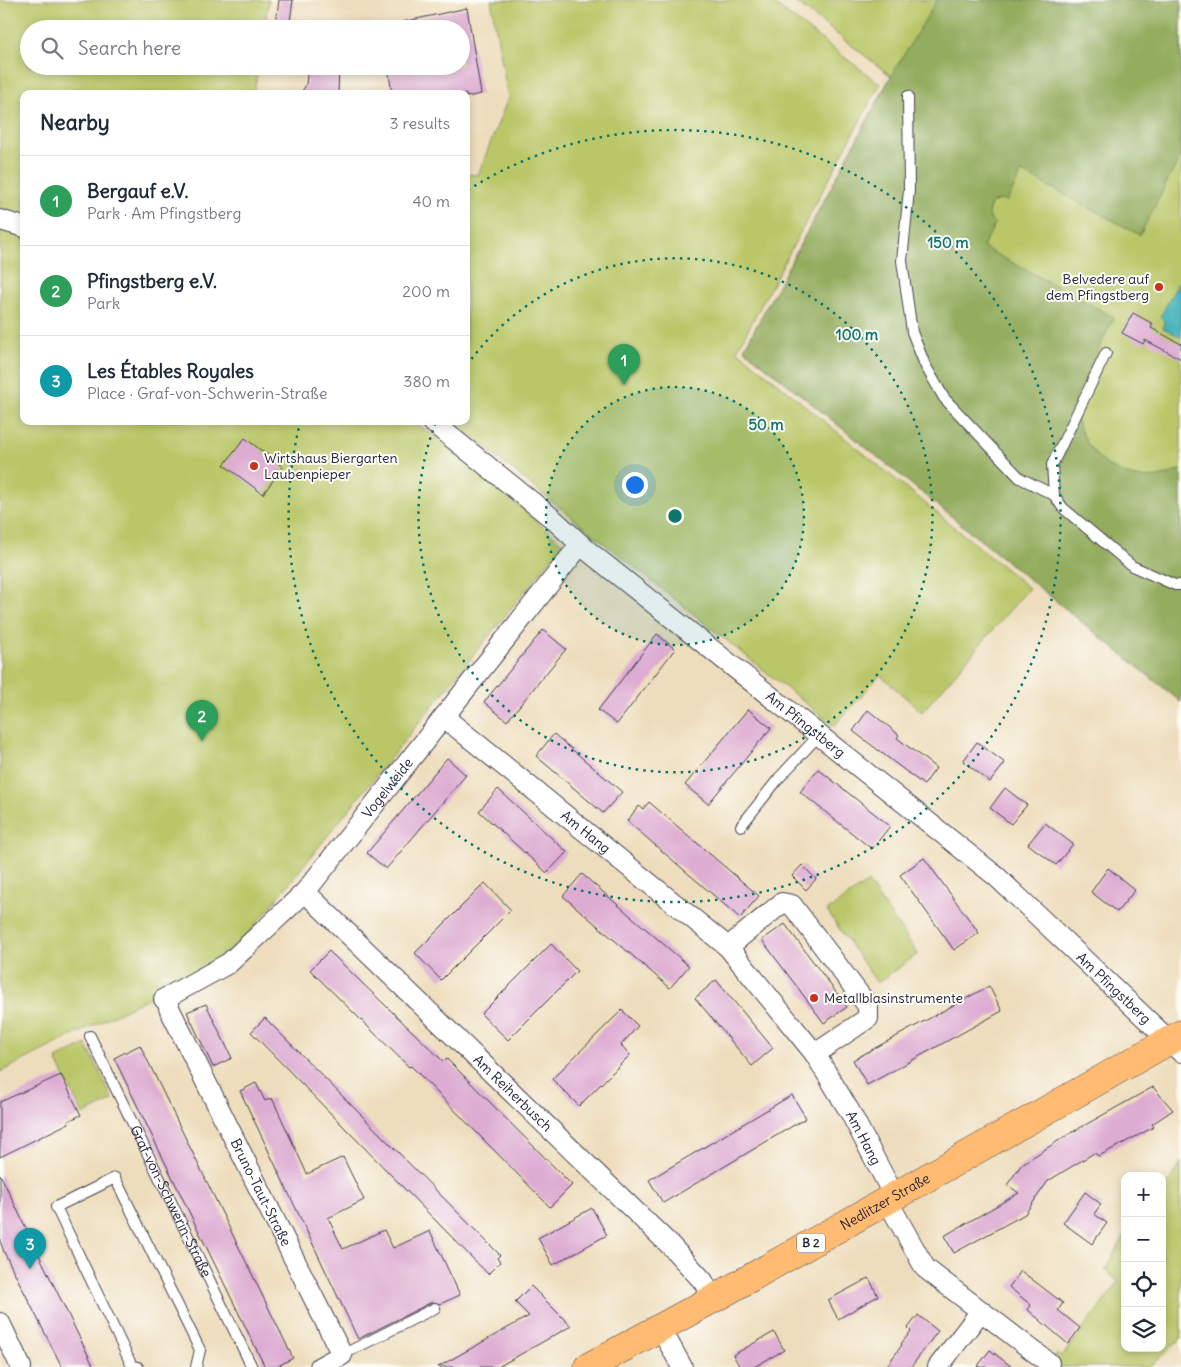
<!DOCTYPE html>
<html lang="en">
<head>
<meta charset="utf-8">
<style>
  :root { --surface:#fff; --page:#f2f2f3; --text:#1f2937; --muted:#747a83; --line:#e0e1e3; --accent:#1a73e8 }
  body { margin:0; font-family:Delius,sans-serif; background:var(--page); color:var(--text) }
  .controls { position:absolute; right:15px; bottom:15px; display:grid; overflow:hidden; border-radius:10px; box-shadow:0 2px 8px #0003 }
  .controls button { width:45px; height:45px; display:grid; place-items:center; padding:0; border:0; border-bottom:1px solid var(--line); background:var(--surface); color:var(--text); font:25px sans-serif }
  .you { position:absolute; left:634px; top:484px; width:18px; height:18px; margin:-12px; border:4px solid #fff; border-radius:50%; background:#1a73e8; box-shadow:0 0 0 8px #1a73e833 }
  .badge { display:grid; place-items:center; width:32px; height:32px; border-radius:50%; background:var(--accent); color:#fff; font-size:16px; font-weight:700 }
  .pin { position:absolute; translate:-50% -41px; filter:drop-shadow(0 1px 2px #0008) }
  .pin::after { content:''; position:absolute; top:26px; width:18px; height:15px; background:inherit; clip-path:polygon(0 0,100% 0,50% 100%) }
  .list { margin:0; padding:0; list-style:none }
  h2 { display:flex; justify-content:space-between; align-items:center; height:65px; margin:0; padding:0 20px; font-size:21px }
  h2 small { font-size:16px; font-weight:400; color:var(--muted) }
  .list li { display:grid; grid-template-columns:32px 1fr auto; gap:15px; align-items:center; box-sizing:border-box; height:90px; padding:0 20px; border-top:1px solid var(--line) }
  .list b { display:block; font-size:19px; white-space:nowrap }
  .list p { margin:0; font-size:16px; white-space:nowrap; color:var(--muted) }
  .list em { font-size:16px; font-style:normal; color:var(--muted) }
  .icon { flex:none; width:28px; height:28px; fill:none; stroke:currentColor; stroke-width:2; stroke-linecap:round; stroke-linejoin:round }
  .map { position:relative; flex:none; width:1181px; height:1367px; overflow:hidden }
  .search { position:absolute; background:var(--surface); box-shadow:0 2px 8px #0003; left:20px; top:20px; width:450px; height:55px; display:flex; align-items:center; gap:12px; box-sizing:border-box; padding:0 18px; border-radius:28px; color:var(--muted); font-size:19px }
  .panel { position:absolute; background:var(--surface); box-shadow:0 2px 8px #0003; left:20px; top:90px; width:450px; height:335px; border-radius:10px }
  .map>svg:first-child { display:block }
  .green { fill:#bac769; stroke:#6e7452 }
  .forest { fill:#93ac5d; stroke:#5a674c }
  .water { fill:#41b1ba; stroke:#326a7a }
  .building { fill:#ddacd2 }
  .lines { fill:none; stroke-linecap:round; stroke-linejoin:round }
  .lane-casing { stroke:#413e4e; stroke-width:12 }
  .street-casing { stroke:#413e4e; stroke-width:22 }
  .primary-casing { stroke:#413e4e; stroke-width:29 }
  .lane { stroke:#fff; stroke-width:10 }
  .street { stroke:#fff; stroke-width:20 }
  .primary { stroke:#ffbb71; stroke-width:28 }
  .ring { fill:none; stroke:#0f766e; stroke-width:2.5; stroke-dasharray:2.5 5 }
  .poi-dot { fill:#c8321e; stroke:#fdfcf7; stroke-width:2 }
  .labels { text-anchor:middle; stroke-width:4; stroke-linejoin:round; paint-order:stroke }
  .shield { fill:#fdfcf7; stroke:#646373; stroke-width:1 }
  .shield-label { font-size:12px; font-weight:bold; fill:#22223b }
  .poi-label { font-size:14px; fill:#22223b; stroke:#fdfcf7; text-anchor:start }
  .street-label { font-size:14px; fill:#22223b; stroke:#fdfcf7 }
  .centre { fill:#0f766e; stroke:#fdfcf7; stroke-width:2.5 }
  .ring-label { font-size:15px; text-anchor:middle; font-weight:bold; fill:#0f766e; stroke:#fdfcf7; stroke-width:4; stroke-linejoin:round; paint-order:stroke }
</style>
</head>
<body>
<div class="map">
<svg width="1181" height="1367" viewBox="0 0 1181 1367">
  <rect width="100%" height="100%" fill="#fdfcf7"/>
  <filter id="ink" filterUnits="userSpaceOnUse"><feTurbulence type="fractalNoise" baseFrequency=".02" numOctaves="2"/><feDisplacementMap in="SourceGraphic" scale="10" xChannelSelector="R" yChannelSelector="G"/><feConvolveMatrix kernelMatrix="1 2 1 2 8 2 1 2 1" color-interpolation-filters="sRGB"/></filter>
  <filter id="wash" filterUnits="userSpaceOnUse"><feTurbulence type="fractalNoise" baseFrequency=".0096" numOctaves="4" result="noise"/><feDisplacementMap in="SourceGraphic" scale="20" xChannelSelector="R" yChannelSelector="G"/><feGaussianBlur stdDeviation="1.12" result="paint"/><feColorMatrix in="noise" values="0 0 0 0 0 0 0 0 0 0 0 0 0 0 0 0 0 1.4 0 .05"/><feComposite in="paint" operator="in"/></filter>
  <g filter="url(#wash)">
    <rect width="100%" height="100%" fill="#eeddbc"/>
    <path class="green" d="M0 0H269L264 29H29V66H258L254 94H24V219L0 211Z
      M491 0H769L880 84 737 350 1029 588 922 712 880 675 834 726 471 437 448 421H466V174L478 175 508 98Z
      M793 0H1181V702L744 349 891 76Z
      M0 229 24 237V421H413L450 447 563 544 246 937 210 967 0 1072Z
      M868 882 918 954 877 983 827 911Z
      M86 1044 113 1100 83 1115 56 1059Z
      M1181 1162V1339L1150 1367H1046L1057 1353 1062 1356 1119 1282 1105 1270 1125 1235V1348H1162V1193Z"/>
    <path class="forest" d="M937 0H1181V155L1140 235 1022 172 1007 201C990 196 982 214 995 224L983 247 1114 317 1074 401C1078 457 1128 496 1181 469V702L744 349 891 76Z"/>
    <path class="water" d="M1180 280 1181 281V337L1163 328 1164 321 1160 317Z"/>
    <g id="blocks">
      <path class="building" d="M279 0H293L289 29H275Z
        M467 8 481 94 466 97V94H392L388 66H461V29H399L398 23Z
        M308 66H339L338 94H300L306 85Z
        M1133 313 1153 324 1151 328 1181 344V359L1145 340 1143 344 1122 333Z
        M245 438 283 467 263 494 224 465Z
        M543 630 566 649 507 721 484 702Z
        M657 634 675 649 617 724 598 710Z
        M748 709 771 728 708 804 685 785Z
        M868 710 899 735 897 738 936 768 924 785 853 731Z
        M554 734 622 792 603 813 536 756Z
        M977 742 1005 763 990 782 963 761Z
        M447 758 466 775 386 869 367 853Z
        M818 769 890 826 872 849 800 792Z
        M1005 788 1027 805 1011 824 990 808Z
        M498 789 567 852 547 873 479 811Z
        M649 802 759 896 740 918 627 821 639 806 643 809Z
        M1045 823 1073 844 1056 865 1028 844Z
        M924 858 979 933 954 950 900 875Z
        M802 865 816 879 806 890 792 876Z
        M1108 868 1135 890 1117 912 1091 892Z
        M582 874 689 966 670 988 563 896Z
        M485 883 511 910 441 980 415 953Z
        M785 924 847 1007 824 1023 762 940Z
        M551 944 577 971 508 1040 481 1014Z
        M329 951 444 1062 447 1059 572 1185 550 1207 411 1066 409 1067 310 970Z
        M716 980 773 1048 752 1066 695 998Z
        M989 986 1002 1011 867 1085 853 1060Z
        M206 1004 232 1058 213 1067 187 1012Z
        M622 1010 638 1026 621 1045 630 1055 579 1106 552 1079Z
        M265 1018 500 1255 497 1258 500 1262 488 1274 251 1032Z
        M140 1045 293 1358 276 1367H265L114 1058Z
        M61 1075 81 1115 68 1121 69 1123 0 1157V1102Z
        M256 1083 265 1101 272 1098 307 1174 343 1157 364 1200 328 1218 343 1249 384 1230 393 1248 430 1231 460 1295 440 1304 432 1302 358 1339 240 1091Z
        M1153 1087 1173 1110 1152 1124 1154 1127 1099 1156 1094 1153 1048 1181 1025 1214 954 1253 944 1236 1019 1193 1007 1185 1022 1164 1069 1134Z
        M792 1095 806 1118 663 1203 649 1180Z
        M0 1174 37 1251 94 1367H62L4 1252 0 1241Z
        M1085 1192 1101 1204 1094 1214 1107 1223 1092 1244 1063 1223Z
        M592 1208 607 1235 553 1265 538 1238Z
        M1021 1271 1063 1303 1058 1310 1080 1328 1068 1344 1028 1310 1031 1305 1009 1287Z
        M869 1278 878 1296 838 1319 828 1300Z
        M531 1286 571 1326 498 1367H438L529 1316 515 1302Z
        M918 1315 938 1331 911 1367H886L902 1345 901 1344 911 1331 908 1328Z
        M774 1332 784 1350 754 1367H740L733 1355Z
        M990 1350 1012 1367H977Z"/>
    </g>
  </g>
  <g filter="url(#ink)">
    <use href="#blocks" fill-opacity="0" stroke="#413e4e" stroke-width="1"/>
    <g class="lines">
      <g class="lane-casing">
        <g id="lane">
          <path d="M908 96 909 190 902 261 912 332 925 365 944 398 1020 478 1054 495"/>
          <path d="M1106 353 1052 465 1054 495 1063 508 1132 566 1175 585H1181"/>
          <path d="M741 826 779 778 819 735"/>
          <path id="s1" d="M90 1036 252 1367"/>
          <path d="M342 1355 435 1308"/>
          <path d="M138 1367 132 1366 56 1207 115 1178 200 1350 196 1367"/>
        </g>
      </g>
      <g class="street-casing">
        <g id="street">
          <path d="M0 220 24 227"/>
          <path id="s2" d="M431 421 552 518 588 551 997 877 1181 1052"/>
          <path id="s3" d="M445 718 728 947 815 1054 850 1112 894 1196"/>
          <path id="s4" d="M305 892 671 1246 703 1281 713 1299"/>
          <path d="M728 947 782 903 792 905 868 1006V1018L815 1054"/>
          <path id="s5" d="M164 999 229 963 305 892 580 545"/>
          <path id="s6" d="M169 1008 342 1355 320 1367"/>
          <path d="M887 1200 925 1268 1049 1363"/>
          <path d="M0 1323 21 1367"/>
          <path d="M660 1327 682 1367"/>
          <path d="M938 1367 981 1311"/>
        </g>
      </g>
      <g class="primary-casing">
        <g id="primary">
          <path id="s7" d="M588 1367 713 1299 1181 1034"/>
        </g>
      </g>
      <use href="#lane" class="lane"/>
      <use href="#street" class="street"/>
      <use href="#primary" class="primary"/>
    </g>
  </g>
  <circle cx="675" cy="516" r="129" fill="#0f766e" fill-opacity=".12"/>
  <g class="ring">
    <circle cx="675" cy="516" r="129"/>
    <path d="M467 365A257 257 0 1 1 436 422"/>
    <path d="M468 190A386 386 0 1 1 300 423"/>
  </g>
  <g class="poi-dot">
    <circle cx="1159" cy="287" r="5"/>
    <circle cx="254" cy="466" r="5"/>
    <circle cx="814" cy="998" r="5"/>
  </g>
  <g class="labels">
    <rect class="shield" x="797" y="1233.5" width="28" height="19" rx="4"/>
    <g class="shield-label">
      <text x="811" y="1247">B 2</text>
    </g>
    <g class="poi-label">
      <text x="1149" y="284" text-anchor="end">Belvedere auf<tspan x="1149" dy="16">dem Pfingstberg</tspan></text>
      <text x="264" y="463">Wirtshaus Biergarten<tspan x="264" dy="16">Laubenpieper</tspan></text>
      <text x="824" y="1003">Metallblasinstrumente</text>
    </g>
    <g class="street-label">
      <text dy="5" stroke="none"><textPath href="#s2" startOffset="482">Am Pfingstberg</textPath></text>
      <text dy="5" stroke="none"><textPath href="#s5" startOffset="311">Vogelweide</textPath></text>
      <text dy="5" stroke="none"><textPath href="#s3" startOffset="181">Am Hang</textPath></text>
      <text dy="5" stroke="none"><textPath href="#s2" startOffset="888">Am Pfingstberg</textPath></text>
      <text dy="5" stroke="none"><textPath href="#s4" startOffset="289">Am Reiherbusch</textPath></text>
      <text dy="5" stroke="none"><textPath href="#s3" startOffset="599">Am Hang</textPath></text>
      <text dy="5" stroke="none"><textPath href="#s6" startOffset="206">Bruno-Taut-Straße</textPath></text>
      <text dy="5" stroke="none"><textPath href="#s1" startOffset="184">Graf-von-Schwerin-Straße</textPath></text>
      <text dy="5" stroke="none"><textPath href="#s7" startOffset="340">Nedlitzer Straße</textPath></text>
    </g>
  </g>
  <circle cx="675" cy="516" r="8" class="centre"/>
  <g class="ring-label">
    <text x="948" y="248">150 m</text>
    <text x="857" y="340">100 m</text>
    <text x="766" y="430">50 m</text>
  </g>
</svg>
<div class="controls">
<button>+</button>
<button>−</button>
<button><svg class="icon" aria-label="locate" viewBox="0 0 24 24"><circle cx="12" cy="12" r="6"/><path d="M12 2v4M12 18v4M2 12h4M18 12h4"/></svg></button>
<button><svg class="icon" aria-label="layers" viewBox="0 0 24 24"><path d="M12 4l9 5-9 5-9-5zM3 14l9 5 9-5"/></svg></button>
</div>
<div class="you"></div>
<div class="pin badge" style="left:624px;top:385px;background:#2e9e5b">1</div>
<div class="pin badge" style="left:202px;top:741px;background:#2e9e5b">2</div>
<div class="pin badge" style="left:30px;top:1269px;background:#0f9aa8">3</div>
<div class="search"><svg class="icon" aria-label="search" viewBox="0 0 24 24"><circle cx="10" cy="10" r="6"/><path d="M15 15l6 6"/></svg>Search here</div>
<section class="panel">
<h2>Nearby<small>3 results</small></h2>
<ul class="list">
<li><span class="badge" style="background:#2e9e5b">1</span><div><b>Bergauf e.V.</b><p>Park · Am Pfingstberg</p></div><em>40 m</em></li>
<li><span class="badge" style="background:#2e9e5b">2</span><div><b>Pfingstberg e.V.</b><p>Park</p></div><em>200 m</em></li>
<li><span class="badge" style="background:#0f9aa8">3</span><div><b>Les Étables Royales</b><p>Place · Graf-von-Schwerin-Straße</p></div><em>380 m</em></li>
</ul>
</section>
</div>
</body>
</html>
